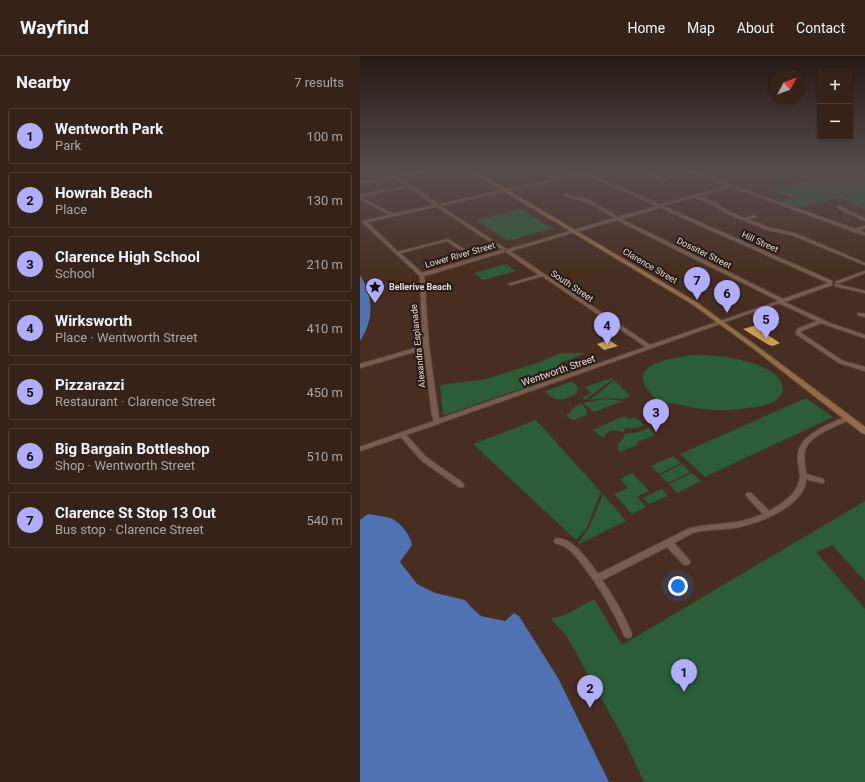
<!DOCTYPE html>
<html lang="en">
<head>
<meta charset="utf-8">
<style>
  :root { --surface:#352219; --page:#3d2a22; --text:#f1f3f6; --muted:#aaa4a2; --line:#4f3f38; --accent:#b0adfa }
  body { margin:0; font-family:Roboto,sans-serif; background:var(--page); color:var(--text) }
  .controls { position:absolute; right:12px; top:12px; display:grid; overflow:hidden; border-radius:4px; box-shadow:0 1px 3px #0004 }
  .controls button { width:36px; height:36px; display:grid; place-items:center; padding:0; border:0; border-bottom:1px solid var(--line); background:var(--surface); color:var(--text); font:20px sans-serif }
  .compass { position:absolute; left:409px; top:12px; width:36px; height:36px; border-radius:50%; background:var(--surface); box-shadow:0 1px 3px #0004; rotate:49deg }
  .you { position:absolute; left:318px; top:530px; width:14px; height:14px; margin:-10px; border:3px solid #fff; border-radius:50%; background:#1a73e8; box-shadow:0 0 0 6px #1a73e833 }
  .badge { display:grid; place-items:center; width:26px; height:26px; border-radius:50%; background:var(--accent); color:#111; font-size:13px; font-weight:700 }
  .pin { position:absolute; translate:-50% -33px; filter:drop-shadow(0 1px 2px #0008) }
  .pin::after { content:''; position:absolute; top:21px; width:14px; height:12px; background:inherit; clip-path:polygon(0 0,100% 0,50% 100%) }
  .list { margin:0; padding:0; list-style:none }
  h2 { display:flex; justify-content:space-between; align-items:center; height:52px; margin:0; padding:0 16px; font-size:17px }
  h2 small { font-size:13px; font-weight:400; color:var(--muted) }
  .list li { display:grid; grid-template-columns:26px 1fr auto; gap:12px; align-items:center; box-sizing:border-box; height:56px; margin:0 8px 8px; padding:0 8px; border:1px solid var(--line); border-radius:4px }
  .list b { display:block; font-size:15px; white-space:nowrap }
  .list p { margin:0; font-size:13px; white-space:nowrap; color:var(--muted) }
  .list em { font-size:13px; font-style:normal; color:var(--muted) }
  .map { position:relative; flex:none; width:505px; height:726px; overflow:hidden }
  header { display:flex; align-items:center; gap:24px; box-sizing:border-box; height:56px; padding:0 20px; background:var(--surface); border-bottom:1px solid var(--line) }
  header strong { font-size:19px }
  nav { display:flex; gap:22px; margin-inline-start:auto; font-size:14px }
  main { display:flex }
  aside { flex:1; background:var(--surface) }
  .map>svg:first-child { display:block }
  .green { fill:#2b5d37 }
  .water { fill:#4f72b3 }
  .building { fill:#cc9f52 }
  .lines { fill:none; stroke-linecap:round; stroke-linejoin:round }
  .street-casing { stroke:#5f4a3e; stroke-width:2 }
  .secondary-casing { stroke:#5f4a3e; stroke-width:2 }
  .street { fill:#785c4d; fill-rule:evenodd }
  .secondary { fill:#916c45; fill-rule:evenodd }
  .labels { text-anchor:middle; stroke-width:4; stroke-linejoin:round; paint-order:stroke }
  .far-street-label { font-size:9px; fill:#edddd4; stroke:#251a14 }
  .far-poi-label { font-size:9px; font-weight:bold; fill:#edddd4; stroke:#251a14; text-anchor:start }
  .street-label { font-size:10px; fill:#edddd4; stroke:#251a14 }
</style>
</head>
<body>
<header>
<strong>Wayfind</strong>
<nav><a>Home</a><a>Map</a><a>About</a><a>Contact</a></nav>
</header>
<main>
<aside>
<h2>Nearby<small>7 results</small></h2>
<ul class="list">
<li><span class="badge">1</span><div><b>Wentworth Park</b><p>Park</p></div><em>100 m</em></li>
<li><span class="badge">2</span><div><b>Howrah Beach</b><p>Place</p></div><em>130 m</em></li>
<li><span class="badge">3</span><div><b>Clarence High School</b><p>School</p></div><em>210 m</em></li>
<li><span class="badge">4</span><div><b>Wirksworth</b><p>Place · Wentworth Street</p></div><em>410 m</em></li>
<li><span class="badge">5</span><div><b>Pizzarazzi</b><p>Restaurant · Clarence Street</p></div><em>450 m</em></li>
<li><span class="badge">6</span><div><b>Big Bargain Bottleshop</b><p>Shop · Wentworth Street</p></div><em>510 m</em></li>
<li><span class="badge">7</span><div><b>Clarence St Stop 13 Out</b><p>Bus stop · Clarence Street</p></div><em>540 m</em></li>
</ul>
</aside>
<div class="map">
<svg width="505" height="726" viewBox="0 0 505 726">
  <rect width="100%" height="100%" fill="#472e21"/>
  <path class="green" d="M430 116H505V154L481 142 434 152 416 146 432 141 407 133 451 124Z
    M161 153 193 172 148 185 116 164Z
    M146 208 156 215 123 224 114 217Z
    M200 297H226L202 306 209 313 233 305 235 307 88 358 83 359 80 329 126 323 180 306Z
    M334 299C356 298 425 305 423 336 417 347 406 349 395 351 366 356 345 355 317 348 311 347 301 347 296 343 293 341 291 337 288 334 266 307 318 301 334 299Z
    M251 322 253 323 225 344 223 341 231 337 225 331Z
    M254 324 271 340 263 343 247 342 228 344 237 339Z
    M213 325 218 332 216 338C205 345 194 346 185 335Z
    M446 342 473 361 345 421 320 398Z
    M245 343 263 345 234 356 223 347Z
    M221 347 227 354 225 360 213 364 206 360 216 350Z
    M264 360 270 363 275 361 284 369 277 372H265L264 376 251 374 245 378V382L240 380 233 374Z
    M176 364 241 436 226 473 216 484 113 388Z
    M289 372 295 379 277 386 279 388 260 396 258 394V388L263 383 265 378 279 376Z
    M313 400 321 407 299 418 291 410Z
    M322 408 330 416 308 427 300 419Z
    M272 417 289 435 277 441 286 451 272 458 254 438 268 432 260 423Z
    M332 417 341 425 318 437 309 428Z
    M302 433 308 440 289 448 283 442Z
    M243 438 266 465 219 488 218 487 229 472Z
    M505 445V525L472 489 456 496 505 553V726H284L264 683 206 579 191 563 207 558 234 543 262 589Z"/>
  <path class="water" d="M0 219C14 242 14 263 0 285Z
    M8 458C15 459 23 460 30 462 39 465 51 479 52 489L40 506 57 528 75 537 105 544 112 552 121 560 145 565 154 557 159 560 198 622 249 726H0V464Z"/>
  <path class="building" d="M397 269 404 273 400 274 420 287 413 290 409 289 383 273Z
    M249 284 258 290 244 294 237 288Z"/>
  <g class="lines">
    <g class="street-casing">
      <path id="street" d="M57 116H64L38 121 77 147V149H75L48 131 0 141V139L46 130 34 122 0 128V126Z
        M223 116 224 118 80 150 146 193 144 194V196L64 220 69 291 79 363 286 291 182 220 150 229 148 228 179 219 146 196V194L255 162 229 147 205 140 204 139 206 138 231 145 258 161 299 150V152L261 163 423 243 469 227 301 152V150H303L472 225V229L424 246 472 268 505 279V282L461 267 441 275V277L483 305 505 311V315L479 307 436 278V277L437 273 457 265 419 247 46 379 66 401 103 427 104 429 103 431H99L62 405 41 381 0 395V391L74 365 72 359 64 293 0 312V308L63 290 60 220 3 167V165L30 159 0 143V141L33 158 75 149V151L7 166 38 196 88 183 108 196 105 197 87 185 40 197 62 217 143 194 77 151V149ZM257 164 419 245 290 289 150 195Z
        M225 116H227L300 149 297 150 225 118Z
        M281 116H285L307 125 304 126Z
        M331 116H335L495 173 505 170V172L499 175 505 177V179L493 176 492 175 371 131 338 140 356 147 367 155 384 162 396 159V161L387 163 410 172 434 177 505 207V209L432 179 408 174 365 157 354 149 335 141 302 150V148L368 130Z
        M478 150H480L505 163V165L478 152Z
        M505 215V217L479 227 475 226Z
        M475 228 505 235V237L475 230Z
        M498 257 505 258V261L498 259Z
        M489 360 491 361 492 362 491 363C478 370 450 378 445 394 443 401 445 410 446 418L463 423 464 425 463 427H461L446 423C445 449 401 467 379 471 365 474 350 473 336 476 328 478 321 484 314 487L329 504 330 506 329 508 326 509 323 508 307 491 242 524C254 541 264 559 272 578L271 581 268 582 265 581C254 556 240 532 224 511 218 503 212 495 204 490 202 489 198 488 195 487L194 485 195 483C212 479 230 507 238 518L328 473C344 468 360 469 376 466 385 465 394 462 403 458L387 441 386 439 387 437H391L409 455C423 447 440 437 440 419 439 411 436 402 439 394 443 378 474 365 489 360Z"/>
    </g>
    <g class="secondary-casing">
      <path id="secondary" d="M112 116H117L336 246 398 291 505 371V378L502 377 394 293 332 248Z"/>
    </g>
    <use href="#street" class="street"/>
    <use href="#secondary" class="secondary"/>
  </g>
  <linearGradient id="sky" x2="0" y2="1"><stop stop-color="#271912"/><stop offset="0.53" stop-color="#584c4e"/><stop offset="1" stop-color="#584c4e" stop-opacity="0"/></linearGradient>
  <rect width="505" height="218" fill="url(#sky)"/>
  <defs>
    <g id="sight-pin" transform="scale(1)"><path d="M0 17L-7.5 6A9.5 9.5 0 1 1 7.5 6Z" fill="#b0adfa" stroke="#251a14"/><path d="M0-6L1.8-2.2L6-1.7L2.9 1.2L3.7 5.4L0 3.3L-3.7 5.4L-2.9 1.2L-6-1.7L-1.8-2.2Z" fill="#111"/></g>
  </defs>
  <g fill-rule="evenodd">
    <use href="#sight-pin" x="15" y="231"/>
  </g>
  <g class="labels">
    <g class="far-street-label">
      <text transform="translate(400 186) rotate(24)" y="3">Hill Street</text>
      <text transform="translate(344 197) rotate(26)" y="3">Dossiter Street</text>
      <text transform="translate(100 199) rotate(-16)" y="3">Lower River Street</text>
      <text transform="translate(290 210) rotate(30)" y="3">Clarence Street</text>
      <text transform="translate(212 230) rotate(34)" y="3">South Street</text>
      <text transform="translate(58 290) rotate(-96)" y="3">Alexandra Esplanade</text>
    </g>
    <g class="far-poi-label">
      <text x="29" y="234">Bellerive Beach</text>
    </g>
    <g class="street-label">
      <text transform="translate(198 314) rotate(-19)" y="4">Wentworth Street</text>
    </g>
  </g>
</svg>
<div class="controls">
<button>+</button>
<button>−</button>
</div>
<svg class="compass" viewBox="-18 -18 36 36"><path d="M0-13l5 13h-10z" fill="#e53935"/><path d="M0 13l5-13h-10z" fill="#aaa4a2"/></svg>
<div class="you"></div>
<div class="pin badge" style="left:324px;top:636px">1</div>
<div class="pin badge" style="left:230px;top:652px">2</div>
<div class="pin badge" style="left:296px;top:376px">3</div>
<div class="pin badge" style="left:247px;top:289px">4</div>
<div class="pin badge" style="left:406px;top:283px">5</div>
<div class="pin badge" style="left:367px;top:257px">6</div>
<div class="pin badge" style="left:337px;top:244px">7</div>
</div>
</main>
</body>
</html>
